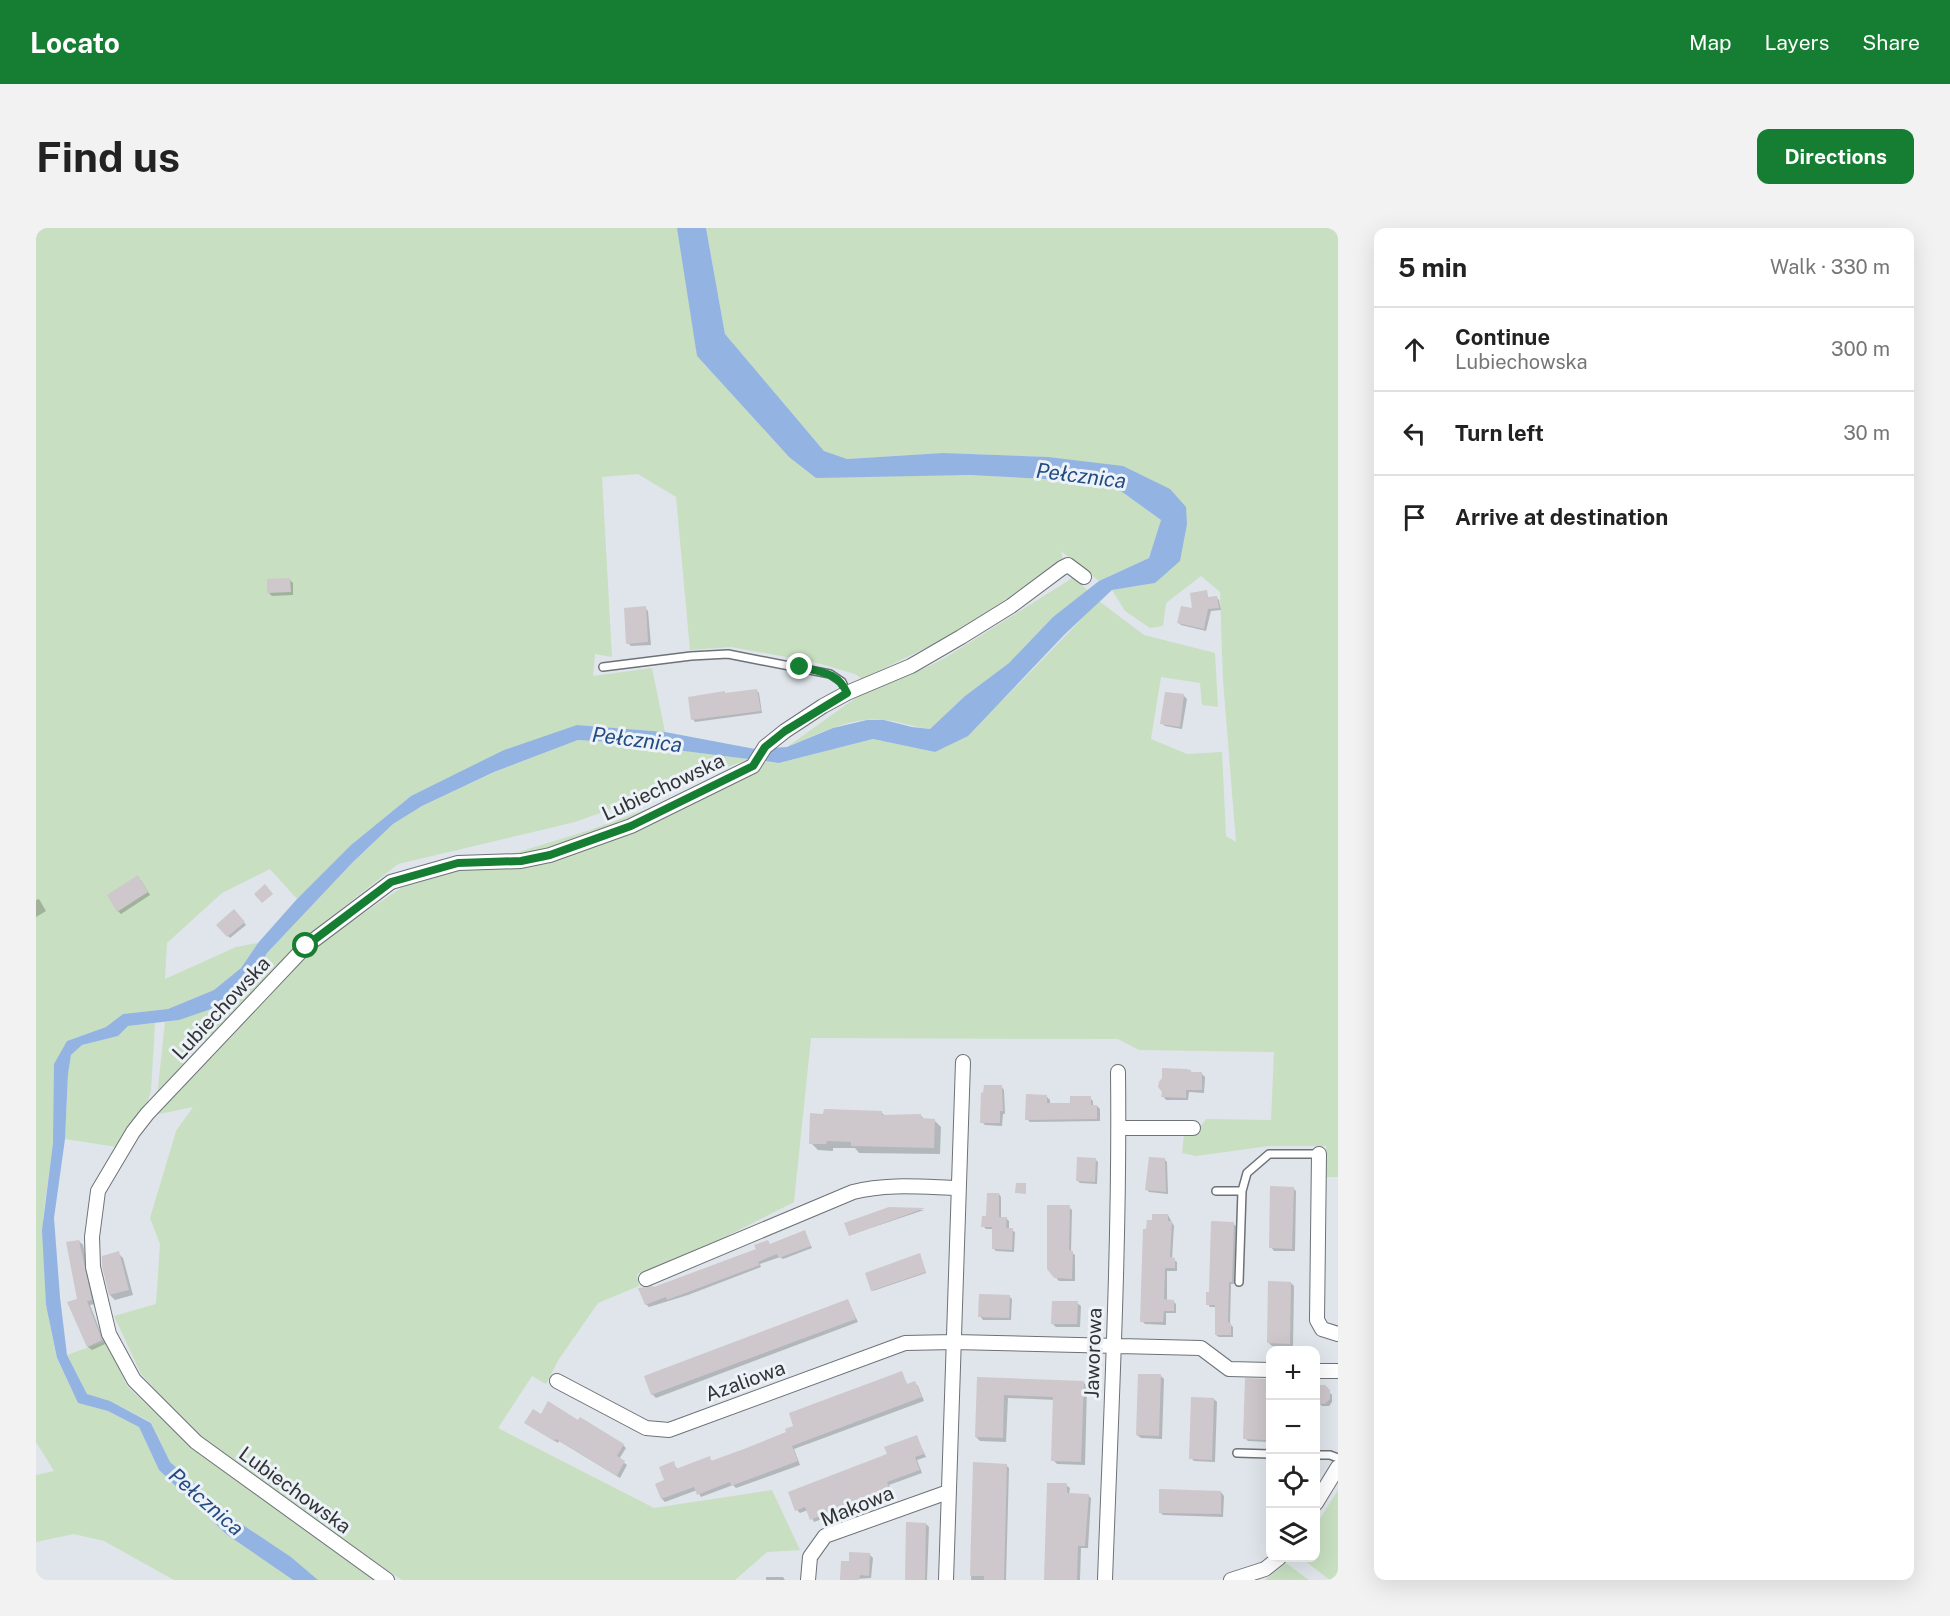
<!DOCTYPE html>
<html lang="en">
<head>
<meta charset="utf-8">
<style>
  :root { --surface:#fff; --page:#f2f2f2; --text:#222; --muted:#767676; --line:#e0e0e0; --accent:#157e32 }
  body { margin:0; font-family:"Public Sans",sans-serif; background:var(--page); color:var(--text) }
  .controls { position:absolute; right:18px; bottom:18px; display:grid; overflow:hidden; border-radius:12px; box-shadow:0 6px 24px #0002 }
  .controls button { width:54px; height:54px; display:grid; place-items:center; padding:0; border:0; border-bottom:2px solid var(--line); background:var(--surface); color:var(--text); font:30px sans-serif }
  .stop { position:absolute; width:18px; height:18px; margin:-14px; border:4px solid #157e32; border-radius:50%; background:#fff }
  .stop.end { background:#157e32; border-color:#fff; box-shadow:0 2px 6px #0008 }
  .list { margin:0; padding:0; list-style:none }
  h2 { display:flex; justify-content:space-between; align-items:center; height:78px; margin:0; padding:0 24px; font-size:26px }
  h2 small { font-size:20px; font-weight:400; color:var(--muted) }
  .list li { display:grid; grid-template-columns:39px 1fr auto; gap:18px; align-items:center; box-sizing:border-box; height:84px; padding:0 24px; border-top:2px solid var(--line) }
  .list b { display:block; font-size:22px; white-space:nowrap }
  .list p { margin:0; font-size:20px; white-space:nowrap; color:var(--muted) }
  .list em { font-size:20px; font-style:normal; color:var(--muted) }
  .icon { flex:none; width:33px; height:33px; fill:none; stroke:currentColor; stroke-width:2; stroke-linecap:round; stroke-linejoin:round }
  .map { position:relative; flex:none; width:1302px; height:1352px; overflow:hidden; border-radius:12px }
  header { display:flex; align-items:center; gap:36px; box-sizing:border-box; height:84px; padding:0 30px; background:var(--accent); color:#fff }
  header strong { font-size:28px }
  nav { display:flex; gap:33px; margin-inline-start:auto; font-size:21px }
  .intro { display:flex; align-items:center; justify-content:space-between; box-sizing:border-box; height:144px; padding:0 36px }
  h1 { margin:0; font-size:42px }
  .button { padding:15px 27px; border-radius:12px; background:var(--accent); color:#fff; font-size:21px; font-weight:700 }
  main { display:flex; gap:36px; padding:0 36px }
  aside { flex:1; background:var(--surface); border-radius:12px; box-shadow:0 6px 24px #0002 }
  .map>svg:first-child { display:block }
  .green { fill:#c8dfc1 }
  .water { fill:#93b4e2 }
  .shadow { fill:#0003 }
  .building { fill:#cec7cb }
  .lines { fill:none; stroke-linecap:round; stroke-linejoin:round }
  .lane-casing { stroke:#6d7277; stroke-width:10 }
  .street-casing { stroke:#6d7277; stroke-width:16 }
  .lane { stroke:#fff; stroke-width:7 }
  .street { stroke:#fff; stroke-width:14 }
  .route { stroke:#157e32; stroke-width:8 }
  .labels { text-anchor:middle; stroke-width:6; stroke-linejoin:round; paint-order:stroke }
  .street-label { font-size:20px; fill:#313335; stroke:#ecf2f7 }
  .water-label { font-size:21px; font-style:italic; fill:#224b84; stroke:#ecf2f7 }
</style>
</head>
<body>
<header>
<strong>Locato</strong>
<nav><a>Map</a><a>Layers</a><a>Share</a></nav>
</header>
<div class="intro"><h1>Find us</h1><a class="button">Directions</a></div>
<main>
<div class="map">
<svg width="1302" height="1352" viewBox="0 0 1302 1352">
  <rect width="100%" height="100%" fill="#dfe5ea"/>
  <path class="green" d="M0 0H646L661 128 753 229 933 247 1009 251 1082 261 1125 292 1113 330 1063 353 1025 323 1027 332 922 404 826 451 819 446 778 434 695 419 654 422 640 269 602 246 566 249 576 429 559 426 557 448 616 440 629 504 541 497 407 553 375 568 315 617 261 671 234 641 186 665 131 715 129 751 200 719 222 715 205 740 178 762 132 781 87 786 70 799 31 813 19 883 17 915 7 989 10 1077 21 1131 42 1175 72 1183 103 1199 123 1242 190 1306 257 1352H138L68 1313 38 1306 0 1314V1247L18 1243 0 1214Z
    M670 0H1302V949H1289L1290 918H1233L1160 928 1146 925 1148 906 1163 901 1170 891 1235 892 1238 824 1103 822 1082 811 775 810 758 974 673 1017 601 1046 603 1058 562 1075 523 1131 510 1156 496 1148 462 1200 618 1280 736 1262 764 1322 731 1324 699 1352H366L302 1309 163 1210 105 1146 78 1088 120 1076 124 1016 114 990 140 903 157 879 118 887 277 721 313 695 365 660 554 602 722 540 730 534 744 535 837 511 899 524 969 470 1063 373 1108 407 1179 425 1182 479 1166 477 1164 455 1125 449 1115 511 1151 526 1186 524 1190 608 1200 614 1187 452 1184 364 1165 348 1130 375 1127 398 1114 400 1089 383 1076 362 1119 355 1149 279 1012 229 907 225 811 231 788 223 689 106Z
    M1038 349 1052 363 1017 389 973 435 929 468 894 501C877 499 863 493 847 492 815 488 780 507 751 519L828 464 887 441 909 430Z
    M542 512 576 514 713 531 539 594 362 636 267 711 121 869 129 794 143 792 218 746 231 725 317 634 357 596 386 578 459 544Z
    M119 795 115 863 110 879 81 919 29 911 32 846 35 827 46 817 82 808 92 798Z
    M70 1113 91 1158 154 1218 342 1352H282L255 1329 198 1291 134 1234 115 1194 74 1173 51 1166 31 1127Z
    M1302 1262V1352H1294L1265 1330H1280V1297Z
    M1250 1335 1273 1352H1229Z"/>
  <path class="water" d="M641 0H670L689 106 788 223 811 231 907 225 1012 229 1087 238 1134 261 1150 279 1151 296 1144 333 1119 355 1076 362 1029 406 932 508 899 524 837 511 743 535 576 514 542 512 458 544 386 578 357 596 317 634 231 725 218 746 201 763 175 781 143 792 92 798 82 808 46 817 35 827 32 846 29 911 18 990 24 1069 31 1127 51 1166 74 1173 115 1195 134 1234 198 1291 255 1329 282 1352H257L190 1306 123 1242 103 1199 72 1183 42 1175 21 1130 10 1077 6 1002 17 915 18 836 31 813 70 799 87 786 132 781 178 762 205 740 222 715 261 671 315 617 375 568 468 522 541 497 629 504 719 521 751 519 797 500 831 492H848L876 499 894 501 929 468 973 435 1017 389 1063 353 1113 330 1125 292 1082 261 1009 251 933 247 780 250 753 229 661 128Z"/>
  <path class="shadow" d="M254 352 257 355V367L236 368 233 365Z
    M1170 363 1173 371 1181 370 1183 372 1185 382 1175 383 1170 403 1145 397 1142 394 1158 382Z
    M609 380 612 383 615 417 595 418 592 415Z
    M721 463 723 465 726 485 659 494 657 491Z
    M1148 468 1151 471 1146 501 1129 498 1126 495Z
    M105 652 114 667 85 686 82 683Z
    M3 671 10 683 0 689V672Z
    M198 683 210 697 194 710 182 697Z
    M1166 846 1169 849 1168 865 1153 864 1152 872H1130L1127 868Z
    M965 858 968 862 969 886H967L966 898 949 897 946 894Z
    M1010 868 1014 872V876L1035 877 1054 870 1057 873V878H1061L1064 881V893L994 894 991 891Z
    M845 884 849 888 884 887 889 892H898L905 899 904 926 823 925 819 920H797V923L782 922 775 915Z
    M1059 931 1062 934 1061 956 1044 955 1041 952Z
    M1129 932 1131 934 1132 966 1113 964 1111 962Z
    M1257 960 1260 963 1259 1023H1238L1235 1019Z
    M963 966 965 969V990H970L973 993V1001L979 1004 978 1024 960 1023 957 1020 958 1001H950L947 998Z
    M1033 979 1036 982 1035 1024 1039 1027V1053H1023L1012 1041Z
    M853 980 888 982 814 1007Z
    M1132 987 1138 998 1136 1031 1141 1034V1043H1131V1073H1137L1140 1076V1085H1130V1097L1109 1096 1106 1093Z
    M1197 996 1200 998 1198 1056H1195L1194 1096 1197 1099V1109H1183L1180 1107 1181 1079H1174L1172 1076Z
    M768 1004 776 1020 747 1031 744 1029 724 1036 725 1039 652 1067 613 1079 610 1076 618 1061Z
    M43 1013 47 1017 59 1076 54 1077 69 1116 56 1122 52 1119 43 1072Z
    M82 1025 87 1030 97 1067 79 1072 74 1067Z
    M884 1028 890 1045 837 1063 831 1046Z
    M1255 1055 1258 1058 1257 1118H1236L1233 1115Z
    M973 1068 976 1071 975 1092H947L944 1088Z
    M812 1073 822 1094 620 1170 616 1166 610 1149Z
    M1041 1075 1045 1078 1044 1099H1020L1017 1096Z
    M865 1145 872 1158 879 1155 882 1158 888 1173 758 1221 764 1237 700 1260 697 1257 665 1269 661 1262 629 1274 626 1271 630 1253 637 1235 642 1242 673 1230 677 1234 752 1205 759 1199Z
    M1125 1148 1128 1151 1126 1211 1105 1210 1101 1207Z
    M942 1150 1047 1154 1051 1158 1049 1237 1021 1236 1017 1232 1019 1172 972 1170 970 1214 944 1213 940 1209Z
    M1232 1152 1234 1155 1233 1214 1212 1213 1209 1210Z
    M1280 1158 1288 1159 1296 1167V1174L1293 1178H1286L1280 1172Z
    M1178 1171 1181 1174 1179 1234 1158 1233 1155 1230Z
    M505 1188 543 1194 587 1217 590 1220 583 1231 591 1237 584 1250 523 1213 522 1215 490 1195Z
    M880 1208 890 1229 881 1232 886 1245 853 1257 856 1265 778 1294 772 1282 764 1285 761 1282Z
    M939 1236 970 1237 973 1240 970 1352H935Z
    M1030 1257 1034 1260 1033 1267H1052L1055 1270 1052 1320H1045L1044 1352H1009Z
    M1185 1264 1188 1268 1187 1289 1127 1287 1124 1284Z
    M890 1296 893 1299 891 1352H870Z
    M834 1327 837 1330 835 1350 805 1352 814 1335Z
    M730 1349H747L749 1352H730Z"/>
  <path class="building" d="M254 350 255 364 231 365V351Z
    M1171 362 1172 369 1181 368 1183 380 1172 381 1168 401 1141 395 1145 378 1156 380 1154 365Z
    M610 378 612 414 590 416 588 380Z
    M721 461 725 483 655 492 652 469 689 463V465Z
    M1129 464 1148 466 1144 499 1124 496Z
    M102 647 112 664 81 684 71 667Z
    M229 656 237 666 226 675 218 666Z
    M198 681 209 694 191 709 180 697Z
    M1126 840 1150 841 1155 842V844H1166V862H1150V870L1125 869 1126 864 1122 859 1123 854 1126 850Z
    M948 857H966L967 883H964V895H944L945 864 947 865Z
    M990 866 1011 867V875H1034V868H1055V877H1061V891L989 892Z
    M788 881 846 883V887L885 886V890L899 891 898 920 815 918V914L791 913 790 916H773L774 885 787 886Z
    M1041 929 1060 930 1059 954 1040 953Z
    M1113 929 1129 930 1130 964 1109 962Z
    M980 955H990V966L979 965Z
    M1234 958 1258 959 1256 1021 1233 1020Z
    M951 965H963V989H971L970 1000H977L976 1022 956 1021V999H945L946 988H950Z
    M1011 977H1034L1033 1022 1037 1023 1036 1051 1018 1050 1011 1041Z
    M853 979 889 980 813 1008 808 995Z
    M1116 986H1132V993H1136L1134 1029 1139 1030V1040H1129L1128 1071 1138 1072V1083H1128L1127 1094H1104L1107 1001H1110L1111 992H1116Z
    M1175 993 1198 994 1196 1054H1193L1192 1094 1195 1095V1107H1179V1077H1170V1064H1173Z
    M769 1002 775 1018 743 1030 741 1026 722 1034 724 1037 692 1049 631 1072 630 1069 609 1077 602 1060 617 1058 618 1059 720 1021 718 1017 732 1012 734 1016Z
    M43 1012 56 1072 51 1073 66 1112 51 1119 31 1074 41 1071 30 1014Z
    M83 1023 93 1062 73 1067 66 1038V1028Z
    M884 1025 890 1044 835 1063 829 1045Z
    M1232 1053 1255 1054 1254 1116 1231 1115Z
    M943 1066 974 1067 973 1090 942 1089Z
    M812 1071 820 1091 615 1167 608 1148Z
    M1016 1073H1042L1041 1096H1015Z
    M866 1143 871 1156 879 1153 886 1169 756 1218 762 1233 695 1258 694 1254 661 1267 658 1259 625 1271 619 1256 628 1252 623 1239 638 1233 640 1241 674 1228 675 1233 708 1221 750 1204 749 1201 757 1198 753 1185Z
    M1102 1146H1125L1123 1208 1100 1207Z
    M941 1149 1048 1153 1045 1234 1015 1233 1017 1169 968 1167 967 1210 939 1209Z
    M1209 1150 1232 1151 1231 1212 1207 1211Z
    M1280 1157H1289L1294 1162V1171L1289 1176H1280Z
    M1155 1169 1178 1170 1176 1232 1153 1231Z
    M512 1173 542 1192 544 1189 588 1216 581 1228 589 1233 581 1248 520 1211 518 1213 488 1195 497 1181 505 1186Z
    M881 1207 888 1226 879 1229 884 1242 851 1254 854 1262 774 1292 769 1279 759 1283 752 1264 851 1226 848 1219Z
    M937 1234 971 1236 968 1352H948V1348H934Z
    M1011 1255H1031V1265L1053 1266 1049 1318H1042L1041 1352H1008Z
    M1123 1261 1185 1263V1286L1123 1285Z
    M870 1294 890 1295 889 1352H869Z
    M813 1324 834 1325 833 1348 824 1347 823 1352H804L805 1333H813Z"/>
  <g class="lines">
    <g class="lane-casing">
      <path id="lane" d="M567 439 655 428 692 426 794 446 806 454 811 465
        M1180 963H1206L1211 945 1233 926H1283
        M1203 1054 1206 963
        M1201 1225 1234 1226
        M1280 1227H1294L1302 1230"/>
    </g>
    <g class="street-casing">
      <path id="street" d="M1083 900H1157
        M1283 926 1281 1092 1286 1101 1302 1106
        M610 1051 817 964C852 955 887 959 922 960
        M1280 1143H1302
        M521 1153 610 1200 633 1202 869 1115 918 1114 1165 1120 1193 1141 1234 1142
        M1280 1275 1302 1239
        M351 1352 160 1214 98 1152 73 1106 57 1039 56 1009 62 963 97 904 111 886 270 718 355 654 422 635 485 633 514 627 595 598 717 538 729 519 749 503 787 478 811 465 875 438 925 409 975 378 1026 340 1032 337 1048 349
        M772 1352 774 1329 789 1308 912 1264
        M910 1352 927 834
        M1069 1352C1075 1183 1084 1013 1082 844
        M1195 1352 1229 1341 1243 1330"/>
    </g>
    <use href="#lane" class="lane"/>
    <use href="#street" class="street"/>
  </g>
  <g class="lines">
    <path class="route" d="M270 718 355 654 422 635 485 633 514 627 595 598 717 538 729 519 749 503 811 465C802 444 785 444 764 439"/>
  </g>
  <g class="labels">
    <g class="street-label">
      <text transform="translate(627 559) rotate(-25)" y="7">Lubiechowska</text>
      <text transform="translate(185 780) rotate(-47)" y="7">Lubiechowska</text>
      <text transform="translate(1057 1125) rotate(-88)" y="7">Jaworowa</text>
      <text transform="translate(709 1153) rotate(-20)" y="7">Azaliowa</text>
      <text transform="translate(259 1262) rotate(36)" y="7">Lubiechowska</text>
      <text transform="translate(821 1278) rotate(-22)" y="7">Makowa</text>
    </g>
    <g class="water-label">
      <text transform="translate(1045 248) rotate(7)" y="7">Pełcznica</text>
      <text transform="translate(601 512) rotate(7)" y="7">Pełcznica</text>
      <text transform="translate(170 1274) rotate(41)" y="7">Pełcznica</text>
    </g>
  </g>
</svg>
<div class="controls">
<button>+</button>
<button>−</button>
<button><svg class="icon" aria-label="locate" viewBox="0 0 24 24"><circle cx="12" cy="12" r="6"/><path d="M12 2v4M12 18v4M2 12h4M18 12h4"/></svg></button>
<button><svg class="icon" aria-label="layers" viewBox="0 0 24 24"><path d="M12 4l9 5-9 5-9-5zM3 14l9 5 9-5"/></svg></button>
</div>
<div class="stop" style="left:270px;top:718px"></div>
<div class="stop end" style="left:764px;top:439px"></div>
</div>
<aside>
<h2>5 min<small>Walk · 330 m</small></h2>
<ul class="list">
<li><svg class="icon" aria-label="ahead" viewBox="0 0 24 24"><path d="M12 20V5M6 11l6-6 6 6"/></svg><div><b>Continue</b><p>Lubiechowska</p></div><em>300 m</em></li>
<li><svg class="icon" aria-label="left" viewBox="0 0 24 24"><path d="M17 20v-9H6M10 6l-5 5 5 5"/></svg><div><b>Turn left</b></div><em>30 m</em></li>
<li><svg class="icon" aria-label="arrive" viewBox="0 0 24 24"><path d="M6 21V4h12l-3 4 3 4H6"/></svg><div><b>Arrive at destination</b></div></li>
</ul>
</aside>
</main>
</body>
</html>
